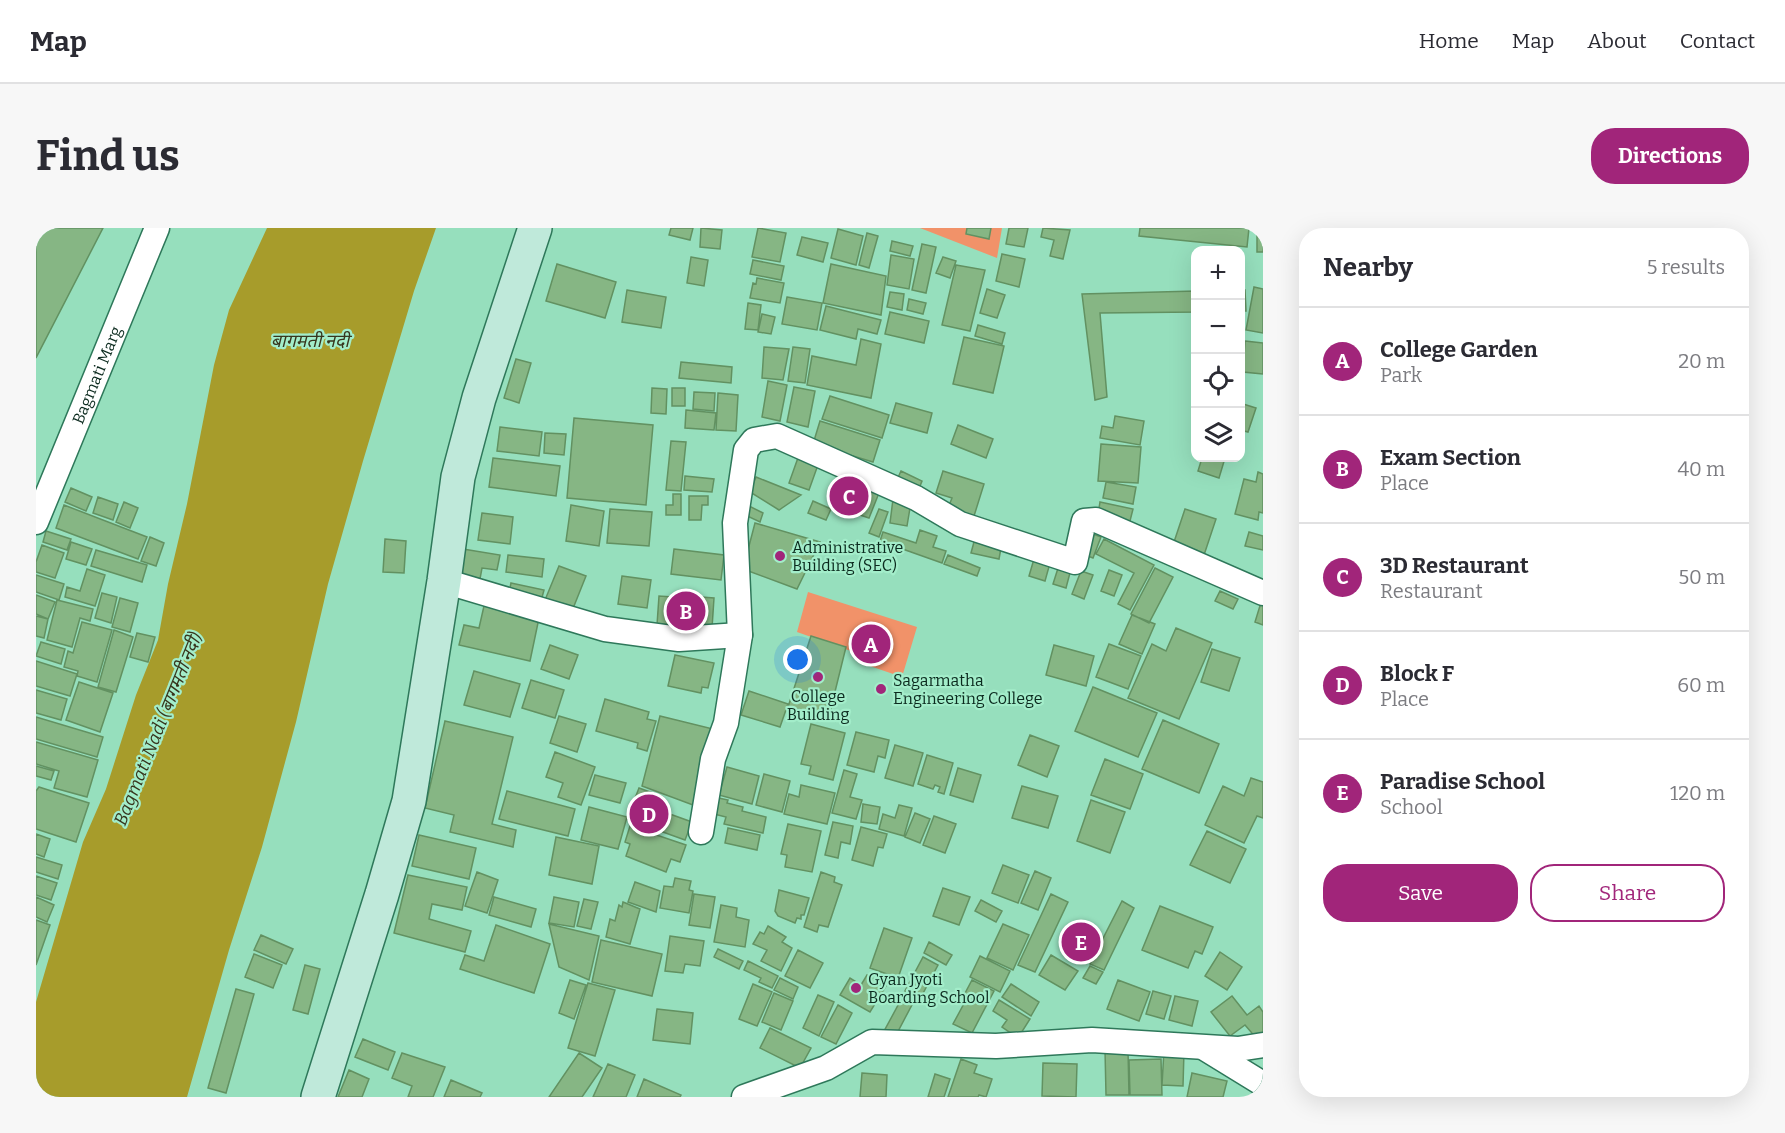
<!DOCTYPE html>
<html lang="en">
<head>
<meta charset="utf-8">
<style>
  :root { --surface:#fff; --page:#f7f7f7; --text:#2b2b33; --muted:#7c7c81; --line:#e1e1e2; --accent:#a1257a }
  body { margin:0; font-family:Bitter,"Noto Sans Devanagari",serif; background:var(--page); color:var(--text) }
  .controls { position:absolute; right:18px; top:18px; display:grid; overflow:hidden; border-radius:12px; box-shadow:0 6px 24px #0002 }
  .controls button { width:54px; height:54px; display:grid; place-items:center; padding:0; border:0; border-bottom:2px solid var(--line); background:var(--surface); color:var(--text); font:30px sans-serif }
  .you { position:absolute; left:762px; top:432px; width:21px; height:21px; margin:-15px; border:4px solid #fff; border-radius:50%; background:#1a73e8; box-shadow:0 0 0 9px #1a73e833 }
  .badge { display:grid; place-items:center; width:39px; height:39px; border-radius:50%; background:var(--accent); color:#fff; font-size:20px; font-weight:700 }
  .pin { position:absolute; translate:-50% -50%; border:3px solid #fff; box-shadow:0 2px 6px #0006 }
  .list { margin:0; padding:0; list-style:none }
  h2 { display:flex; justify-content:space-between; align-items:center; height:78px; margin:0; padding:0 24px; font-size:26px }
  h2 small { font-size:20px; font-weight:400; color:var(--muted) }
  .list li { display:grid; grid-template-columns:39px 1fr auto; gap:18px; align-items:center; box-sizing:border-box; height:108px; padding:0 24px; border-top:2px solid var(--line) }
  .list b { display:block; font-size:22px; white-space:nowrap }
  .list p { margin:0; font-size:20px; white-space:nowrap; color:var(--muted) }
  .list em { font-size:20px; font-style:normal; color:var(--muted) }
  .actions { display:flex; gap:12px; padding:18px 24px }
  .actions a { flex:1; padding:14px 0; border:2px solid var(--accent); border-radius:24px; text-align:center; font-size:21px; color:var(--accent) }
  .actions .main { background:var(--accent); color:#fff }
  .icon { flex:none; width:33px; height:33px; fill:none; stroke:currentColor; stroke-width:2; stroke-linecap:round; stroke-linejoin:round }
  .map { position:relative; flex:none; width:1227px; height:869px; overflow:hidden; border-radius:24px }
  header { display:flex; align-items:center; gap:36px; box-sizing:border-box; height:84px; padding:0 30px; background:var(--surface); border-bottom:2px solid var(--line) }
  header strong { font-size:28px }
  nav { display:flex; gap:33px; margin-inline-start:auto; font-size:21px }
  .intro { display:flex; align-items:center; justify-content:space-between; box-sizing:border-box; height:144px; padding:0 36px }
  h1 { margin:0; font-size:42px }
  .button { padding:15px 27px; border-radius:24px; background:var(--accent); color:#fff; font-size:21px; font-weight:700 }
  main { display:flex; gap:36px; padding:0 36px }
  aside { flex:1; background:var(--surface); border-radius:24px; box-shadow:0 6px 24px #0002 }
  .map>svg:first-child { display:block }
  .green { fill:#f19269 }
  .water { fill:#a79c2b }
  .building { fill:#86b684; stroke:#629161; stroke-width:1.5 }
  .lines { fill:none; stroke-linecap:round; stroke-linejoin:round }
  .street-casing { stroke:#2e785a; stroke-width:27 }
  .secondary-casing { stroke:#2e785a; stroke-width:36 }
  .street { stroke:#fff; stroke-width:24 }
  .secondary { stroke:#bfe9da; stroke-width:33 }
  .poi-dot { fill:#a1257a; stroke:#a3edca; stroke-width:2 }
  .labels { text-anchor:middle; stroke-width:4.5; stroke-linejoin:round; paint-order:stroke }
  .street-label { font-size:16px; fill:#0b2a1e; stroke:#a3edca }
  .poi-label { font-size:16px; fill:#0b2a1e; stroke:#a3edca; text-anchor:start }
  .water-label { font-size:18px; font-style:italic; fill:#37351d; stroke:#a3edca }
</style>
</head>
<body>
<header>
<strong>Map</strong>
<nav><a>Home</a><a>Map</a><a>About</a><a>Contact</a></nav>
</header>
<div class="intro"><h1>Find us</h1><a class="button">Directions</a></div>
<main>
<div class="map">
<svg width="1227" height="869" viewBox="0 0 1227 869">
  <rect width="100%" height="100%" fill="#96dfbd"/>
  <path class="green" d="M884 0H966L961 30Z
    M772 364 881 399 866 449 828 436 829 428 761 404Z"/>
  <path class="water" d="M231 0H400L378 63 327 233 292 356 260 494 226 619 193 722 151 869H0V774L47 614 70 561 100 467 122 412 132 356 151 276 178 137 193 82Z"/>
  <path class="building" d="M2 0H67L0 130V4Z
    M635 0H657L654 12 633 7Z
    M665 0 686 2 684 21 664 19Z
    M722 0 750 5 744 34 716 29Z
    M931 0H955L953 11 930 6Z
    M973 0H992L988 19 970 16Z
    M1007 0 1034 2 1027 31 1014 28 1018 12 1005 9Z
    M1104 0H1213L1211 19 1103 8Z
    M1221 0H1227V24H1221Z
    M802 1 827 8 820 37 795 30Z
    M831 5 842 8 833 40 823 37Z
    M766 9 792 15 787 34 761 27Z
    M856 13 877 18 874 28 854 23Z
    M886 16 900 19 890 65 876 62Z
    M966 26 989 31 983 59 960 53Z
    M855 27 878 31 873 61 851 57Z
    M655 29 672 32 668 58 651 55Z
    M907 29 920 33 914 50 900 45Z
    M717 32 748 38 745 52 714 46Z
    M521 36 580 54 569 90 510 73Z
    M795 36 850 48 845 87 787 75Z
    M920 37 949 42 934 103 906 97Z
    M721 50 748 55 744 75 714 70 717 55 720 56Z
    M1218 59 1227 61V105L1210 102Z
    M951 61 969 67 961 90 944 85Z
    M591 62 630 69 625 100 586 94Z
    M1204 62H1209L1210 83H1204Z
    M1160 63V84L1064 85 1071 169 1059 172 1046 66Z
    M854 64 868 66 866 82 851 79Z
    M751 69 786 75 781 102 746 96Z
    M873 71 890 75 887 86 871 82Z
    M712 75 725 77 722 102 709 101Z
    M790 78 845 92 841 106 822 101 820 111 784 102Z
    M854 84 893 93 888 115 849 106Z
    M726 86 739 89 735 106 722 104Z
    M942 97 969 105 966 116 939 108Z
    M928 109 968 118 957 165 917 156Z
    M825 111 845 116 835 170 771 157 776 128 820 137Z
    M1209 113 1227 115V146L1207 144Z
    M728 119 753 121 747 152 726 150Z
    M757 119 774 121 769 155 752 153Z
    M480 131 495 135 483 175 468 170Z
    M645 134 696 139 695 155 643 150Z
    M732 153 751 157 744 193 726 189Z
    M758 159 779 163 772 199 751 194Z
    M616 160 631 161 630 186 615 185Z
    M636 160H649V178H636Z
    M658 164 679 165 678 183 657 181Z
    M682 165 702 167 700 203 680 202Z
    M794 168 853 187 846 210 786 191Z
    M860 175 896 185 891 205 854 195Z
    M1204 175 1220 180 1212 204 1204 202Z
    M650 182 680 185 678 202 649 200Z
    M1079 188 1108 193 1104 217 1064 210 1066 198 1077 200Z
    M538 190 617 197 610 277 531 270Z
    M784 193 844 212 837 234 777 216Z
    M922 197 957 211 950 230 915 216Z
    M464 199 506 204 503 228 461 223Z
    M509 205 530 206 528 227 508 225Z
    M635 213 650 214 645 263 630 262Z
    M1065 216 1105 219 1102 255 1062 253Z
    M763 227 783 234 773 262 753 255Z
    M457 230 524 238 520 268 453 259Z
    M1166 230H1189L1183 250 1162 243Z
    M865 243 886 253 882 263 860 254Z
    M907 243 948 256 938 288 912 280 916 270 900 265Z
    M1222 244 1227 246V285L1223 284 1222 292 1199 286 1208 251 1220 254Z
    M649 248 678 251 676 264 648 262Z
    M720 249 765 267 743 282 714 264Z
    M817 249 830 254 818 285 798 278 806 256 813 259Z
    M1070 254 1100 259 1097 276 1067 270Z
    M833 255 845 260 833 290 821 286Z
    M35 260 56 269 50 283 29 274Z
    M637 266H645V287H630V277H637Z
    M653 268H672V277H666L665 292H653Z
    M62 269 82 276 77 292 57 285Z
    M857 271 875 274 871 298 854 295Z
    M777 273 795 281 790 292 772 285Z
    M88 274 102 280 94 300 80 294Z
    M1064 274 1097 281 1094 293 1062 287Z
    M28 277 111 309 102 331 20 300Z
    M535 277 568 283 563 318 530 313Z
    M713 278 727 285 724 294 709 287Z
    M574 281 616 284 613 318 571 315Z
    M843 281 852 284 843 309 833 305Z
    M1149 281 1180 291 1168 327 1137 317Z
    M446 285 477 289 474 316 442 312Z
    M719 295 784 314 761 361 707 341Z
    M884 302 901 308 897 319 910 323 906 335 844 313 847 304 880 315Z
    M10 303 35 311 31 322 7 314Z
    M1052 304 1065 309 1057 330 1044 325Z
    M1213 304 1227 308V322L1209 318Z
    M114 309 128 315 120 338 105 333Z
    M349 311 370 313 368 345 347 344Z
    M1068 311 1118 337 1094 382 1082 376 1098 345 1060 326Z
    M35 314 56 321 50 337 30 331Z
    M938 314 965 320 963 331 935 325Z
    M6 317 28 325 19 350 0 344V334Z
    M427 321 464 327 461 342 446 340 444 351 422 347Z
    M638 321 688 327 685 352 635 346Z
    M60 322 111 337 106 354 55 338Z
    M472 327 508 331 506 349 470 344Z
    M912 327 944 340 941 348 908 336Z
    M998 331 1014 335 1009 353 993 348Z
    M1023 337 1035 341 1030 360 1017 356Z
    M523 338 550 348 536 383 509 372Z
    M1119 340 1137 349 1113 395 1095 386Z
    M51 341 69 347 59 378 29 369 31 359 44 363Z
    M1073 342 1086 347 1078 368 1065 363Z
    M1045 343 1057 347 1048 371 1036 366Z
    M0 347 28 356 23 372 0 364Z
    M586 348 615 352 611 380 582 376Z
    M475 355 508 362 505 373 473 365Z
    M1184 363 1202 371 1197 381 1179 373Z
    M66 365 81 369 75 395 59 390Z
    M0 367 19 374 12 391 0 386Z
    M637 367 678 370 676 400 621 397 623 368 637 369Z
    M1227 368V397L1219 394Z
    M84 370 102 375 94 404 76 399Z
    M21 372 57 381 54 393 44 390 36 419 11 412Z
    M448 378 503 390 494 433 423 417 428 397 443 400Z
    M1096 387 1119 396 1106 426 1083 416Z
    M0 388 12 391 8 410 0 408Z
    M46 394 76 402 61 454 41 448 42 443 28 439 32 423 37 425Z
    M1140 400 1176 415 1143 491 1092 470 1116 416 1130 423Z
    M78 402 97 409 80 464 62 459Z
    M101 405 119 409 112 434 94 429Z
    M775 408 810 419 793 488 752 479Z
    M5 414 29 421 25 436 0 428Z
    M1073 416 1105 428 1092 461 1060 449Z
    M514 417 542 427 533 451 505 441Z
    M1018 417 1058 428 1050 458 1010 447Z
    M1176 421 1204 430 1193 463 1165 454Z
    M639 427 678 435 672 460 666 459 665 465 632 458Z
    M0 433 41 446 34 468 0 458Z
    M438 443 484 456 474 489 428 477Z
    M495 452 528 462 519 490 486 480Z
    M43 454 77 465 64 504 30 492Z
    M1057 459 1121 485 1102 529 1039 503Z
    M0 462 31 471 25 492 0 485Z
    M713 463 752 476 744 499 705 487Z
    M569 471 613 484 611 491 620 493 611 523 601 520 602 515 560 503Z
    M523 488 550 496 541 524 514 515Z
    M624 488 677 501 657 577 606 558Z
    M0 489 67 509 61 529 0 511Z
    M1127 492 1183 516 1163 565 1106 541Z
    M409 493 477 509 456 596 480 602 477 619 414 604 418 587 389 580Z
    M775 496 809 505 797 552 773 546 775 538 765 536Z
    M820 504 853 512 849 530 842 528 838 544 811 537Z
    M994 507 1023 518 1011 549 982 537Z
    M0 514 62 532 51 569 18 560 23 543 0 536Z
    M859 517 887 525 877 558 849 550Z
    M519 524 559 539 545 577 522 569 527 555 510 549Z
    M891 527 917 535 908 566 902 564 904 559 899 557 897 561 882 556Z
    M1069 531 1107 546 1094 581 1055 567Z
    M0 538 18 543 15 552 0 548Z
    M691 539 723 548 716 576 683 567Z
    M922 540 945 547 937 574 914 567Z
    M808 542 821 546 814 569 826 572 820 591 796 585Z
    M728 546 754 553 746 584 720 577Z
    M559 547 590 555 584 575 553 567Z
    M1215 550 1227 554V590L1221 588 1208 615 1169 597 1187 558 1208 568Z
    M765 557 799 565 791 596 748 586 753 566 763 569Z
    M986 558 1022 568 1012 600 976 590Z
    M3 559 53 575 40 614 0 601V563Z
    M603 560 625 568 620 581 656 594 649 612 591 591Z
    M471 563 539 581 532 608 463 591Z
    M678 569 692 572 691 575 707 579 706 583 730 589 727 605 688 596 690 589 674 585Z
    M1055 572 1089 584 1074 625 1041 613Z
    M827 576 844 579 841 596 825 594Z
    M863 577 876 580 868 608 843 601 847 586 859 590Z
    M553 579 591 589 582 621 545 612Z
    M879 585 894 591 884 615 869 609Z
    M898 588 920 596 909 625 887 617Z
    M797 594 817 598 814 616 805 614 802 630 789 627Z
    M752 596 785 603 776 644 749 639 751 627 745 626Z
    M594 598 650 617 644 634 635 631 630 644 590 628 594 616 589 614Z
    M825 599 851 606 847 620 842 619 837 638 816 632Z
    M692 600 724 607 721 622 689 615Z
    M1171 603 1210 621 1194 655 1154 637Z
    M0 606 14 611 8 629 0 626Z
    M383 607 440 620 433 651 376 638Z
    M520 609 563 618 556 656 513 647Z
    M0 629 26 637 22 651 0 644Z
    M967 637 993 647 982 675 956 665Z
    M999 643 1015 650 1002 682 985 675Z
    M441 644 462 652 451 685 429 678Z
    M785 644 799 649 798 654 806 657 792 699 783 697 781 704 768 699Z
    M372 647 431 659 426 682 396 676 393 691 435 703 429 724 358 705Z
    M0 648 21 655 15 672 0 667Z
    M639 650 655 653 653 662 657 663 653 685 624 680 628 658 637 659Z
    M599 654 624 663 620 684 592 674Z
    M907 660 934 669 923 697 897 688Z
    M743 662 773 670 768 687H765V691L761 690 759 695 742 688 739 683Z
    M658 666 679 669 674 700 653 697Z
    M1015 666 1032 674 999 744 982 737Z
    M0 669 18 677 11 694 0 689Z
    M458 669 500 681 495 699 453 687Z
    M518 669 543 674 538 699 513 695Z
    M548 671 562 674 555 701 541 698Z
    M945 672 966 683 960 694 939 683Z
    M1086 673 1098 680 1068 742 1054 736Z
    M587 674 604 681 594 716 570 709 574 691 579 693 583 677 586 679Z
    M685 677 701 680 700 689 713 692 709 719 678 714Z
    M1124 678 1177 699 1166 726 1159 723 1152 740 1106 722Z
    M0 692 14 697 0 737Z
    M513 696 563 708 553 752 523 739Z
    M967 696 993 707 977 742 951 730Z
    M460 697 514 716 498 765 424 741 429 727 448 733Z
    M732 698 750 709 746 714 756 720 745 743 725 733 731 722 717 716 724 704 728 706Z
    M848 700 876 710 862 750 834 740Z
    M225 707 257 721 250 736 218 722Z
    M634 708 668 713 664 738 649 736 647 745 629 743Z
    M565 712 626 726 616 768 556 754Z
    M893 714 916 727 910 737 888 725Z
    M682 721 707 733 703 741 678 729Z
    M762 722 787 735 774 760 749 748Z
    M1184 724 1206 739 1191 762 1169 748Z
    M218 726 246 737 237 760 209 749Z
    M1015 727 1042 743 1029 762 1003 747Z
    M944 728 974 743 964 764 934 749Z
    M887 729 902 737 884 771 869 763Z
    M712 733 742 748 736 760 723 754 725 750 708 742Z
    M269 737 284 741 272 786 257 782Z
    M1054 738 1067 744 1060 756 1047 750Z
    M831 747 850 758 834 784 804 767 814 750 825 757Z
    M744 750 762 759 757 771 738 762Z
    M534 752 550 757 538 791 523 785Z
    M936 752 958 763 936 805 917 796 931 770 927 769Z
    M1082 752 1114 764 1103 793 1071 781Z
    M552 755 579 762 559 828 532 820Z
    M717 756 736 764 721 798 703 791Z
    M975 756 1003 774 995 788 966 769Z
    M200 761 218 766 190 865 172 860Z
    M1117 763 1135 768 1128 791 1110 786Z
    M738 765 757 773 745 802 726 794Z
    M782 767 798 774 783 808 767 800Z
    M867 768 878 773 858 811 847 805Z
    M1139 768 1162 773 1156 798 1133 792Z
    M1196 768 1211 787 1223 778 1227 784V806L1221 811 1209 797 1194 808 1175 784Z
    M963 772 994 791 982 810 966 799 971 792 957 783Z
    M802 777 816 785 800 816 785 809Z
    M621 781 657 785 654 816 617 812Z
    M734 800 775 820 764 840 724 820Z
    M327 811 359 824 352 842 319 829Z
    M1069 822H1092L1093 867H1070Z
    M1128 822 1148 823 1147 858 1126 857Z
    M366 825 409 839 397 869H372L376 858 356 850Z
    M543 825 566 840 546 869H513Z
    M925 831 941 837 938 845 956 851 950 869 943 867 942 869H912Z
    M1125 831 1126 867H1094L1093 832Z
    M1007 835 1041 836 1040 869 1006 868Z
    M572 836 599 847 590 869H557Z
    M313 842 333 851 326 869H302Z
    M826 845 851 847 850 869H824Z
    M1156 845 1191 853 1187 869H1151Z
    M899 846 914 851 908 869H892Z
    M608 851 645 867 644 869H601Z
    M415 852 446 865 444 869H408Z"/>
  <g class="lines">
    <g class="street-casing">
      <g id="street">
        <path id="s1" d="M0 294 121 0"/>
        <path d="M408 353 569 401 643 411 704 407"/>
        <path d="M665 604 677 531 690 495 704 407 699 295 710 222 718 212 741 208 880 270 924 296 1039 334 1048 293 1060 292 1227 365"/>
        <path d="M1170 821 1227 856"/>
        <path d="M708 869 790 840 836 814 960 818 1056 812 1202 821 1227 817"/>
      </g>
    </g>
    <g class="secondary-casing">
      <path id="secondary" d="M282 869 346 666 373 573 408 353 422 249 443 170 499 0"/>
    </g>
    <use href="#street" class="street"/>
    <use href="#secondary" class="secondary"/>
  </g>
  <g class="poi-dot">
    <circle cx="744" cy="328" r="6"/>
    <circle cx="782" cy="449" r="6"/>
    <circle cx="845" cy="461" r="6"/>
    <circle cx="820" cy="760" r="6"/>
  </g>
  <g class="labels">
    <g class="street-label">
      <text dy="6" stroke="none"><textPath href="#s1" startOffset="159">Bagmati Marg</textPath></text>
    </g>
    <g class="poi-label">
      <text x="756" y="325">Administrative<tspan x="756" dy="18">Building (SEC)</tspan></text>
      <text x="857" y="458">Sagarmatha<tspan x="857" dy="18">Engineering College</tspan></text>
      <text x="782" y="474" text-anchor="middle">College<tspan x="782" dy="18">Building</tspan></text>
      <text x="832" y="757">Gyan Jyoti<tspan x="832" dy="18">Boarding School</tspan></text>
    </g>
    <g class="water-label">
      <text x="274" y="119">बागमती नदी</text>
      <text transform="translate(122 501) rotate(-68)" y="6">Bagmati Nadi (बागमती नदी)</text>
    </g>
  </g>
</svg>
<div class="controls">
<button>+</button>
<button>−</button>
<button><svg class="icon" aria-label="locate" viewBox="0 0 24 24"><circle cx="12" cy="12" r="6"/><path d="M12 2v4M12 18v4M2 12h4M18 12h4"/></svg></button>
<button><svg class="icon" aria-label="layers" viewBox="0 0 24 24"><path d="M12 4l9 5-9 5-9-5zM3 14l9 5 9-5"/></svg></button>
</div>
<div class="you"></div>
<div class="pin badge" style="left:835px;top:416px">A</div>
<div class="pin badge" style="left:650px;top:383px">B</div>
<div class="pin badge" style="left:813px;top:268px">C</div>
<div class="pin badge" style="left:613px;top:586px">D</div>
<div class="pin badge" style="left:1045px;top:714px">E</div>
</div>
<aside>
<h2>Nearby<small>5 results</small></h2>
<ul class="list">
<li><span class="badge">A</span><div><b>College Garden</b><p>Park</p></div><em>20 m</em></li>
<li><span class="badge">B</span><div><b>Exam Section</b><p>Place</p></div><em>40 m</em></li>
<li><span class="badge">C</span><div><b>3D Restaurant</b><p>Restaurant</p></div><em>50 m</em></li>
<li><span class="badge">D</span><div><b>Block F</b><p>Place</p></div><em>60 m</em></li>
<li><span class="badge">E</span><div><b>Paradise School</b><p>School</p></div><em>120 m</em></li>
</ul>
<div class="actions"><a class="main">Save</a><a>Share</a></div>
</aside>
</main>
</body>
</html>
